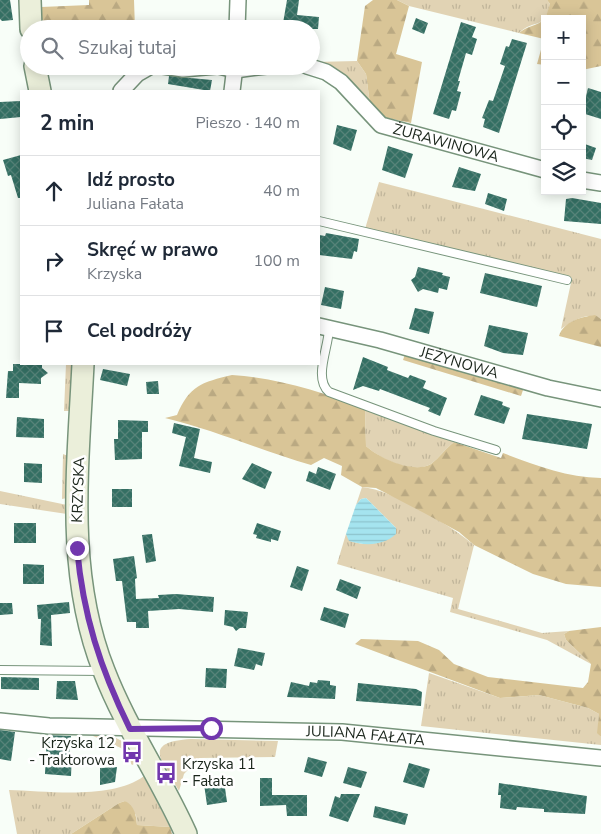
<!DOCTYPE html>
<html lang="pl">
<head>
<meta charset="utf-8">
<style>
  :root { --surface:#fff; --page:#f6f6f7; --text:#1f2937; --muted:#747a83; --line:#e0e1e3 }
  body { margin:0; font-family:"Nunito Sans",sans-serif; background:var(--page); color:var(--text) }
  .controls { position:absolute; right:15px; top:15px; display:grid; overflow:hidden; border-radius:0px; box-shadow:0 2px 12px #0003 }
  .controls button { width:45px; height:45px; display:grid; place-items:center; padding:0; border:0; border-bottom:1px solid var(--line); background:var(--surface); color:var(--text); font:25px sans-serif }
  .stop { position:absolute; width:15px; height:15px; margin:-11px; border:4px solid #7137ad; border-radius:50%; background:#fff }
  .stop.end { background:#7137ad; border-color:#fff; box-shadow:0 1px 5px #0008 }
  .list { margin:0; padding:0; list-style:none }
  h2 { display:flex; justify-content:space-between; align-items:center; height:65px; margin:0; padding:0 20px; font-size:21px }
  h2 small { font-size:16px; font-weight:400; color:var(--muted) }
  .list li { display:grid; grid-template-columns:32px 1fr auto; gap:15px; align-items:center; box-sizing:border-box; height:70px; padding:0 20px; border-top:1px solid var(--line) }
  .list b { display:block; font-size:19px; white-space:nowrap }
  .list p { margin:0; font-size:16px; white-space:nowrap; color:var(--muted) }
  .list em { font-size:16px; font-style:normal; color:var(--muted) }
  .icon { flex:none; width:28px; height:28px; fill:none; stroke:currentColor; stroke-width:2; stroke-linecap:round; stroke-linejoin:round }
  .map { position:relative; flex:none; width:601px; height:834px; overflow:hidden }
  .search { position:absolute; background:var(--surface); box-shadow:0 2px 12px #0003; left:20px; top:20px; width:300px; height:55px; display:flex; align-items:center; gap:12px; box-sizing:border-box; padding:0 18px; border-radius:28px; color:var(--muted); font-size:19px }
  .panel { position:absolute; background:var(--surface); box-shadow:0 2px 12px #0003; left:20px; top:90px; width:300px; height:275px; border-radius:0px }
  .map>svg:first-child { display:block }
  .grass { fill:url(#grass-tufts) }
  .forest { fill:url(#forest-firs) }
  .water { fill:url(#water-rules) }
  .building { fill:url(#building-cross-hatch) }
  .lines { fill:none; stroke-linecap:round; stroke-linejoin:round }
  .lane-casing { stroke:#77947b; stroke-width:10 }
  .street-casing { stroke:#77947b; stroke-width:18 }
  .secondary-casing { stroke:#77947b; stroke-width:24 }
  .lane { stroke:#fff; stroke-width:8 }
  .street { stroke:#fff; stroke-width:15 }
  .secondary { stroke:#ebefda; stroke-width:21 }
  .route { stroke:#7137ad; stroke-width:6 }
  .labels { text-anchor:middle; stroke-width:5; stroke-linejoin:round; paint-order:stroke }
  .street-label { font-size:15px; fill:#1a251b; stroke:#fff }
  .poi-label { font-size:15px; fill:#1a251b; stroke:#fff; text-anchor:end }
</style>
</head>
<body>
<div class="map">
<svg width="601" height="834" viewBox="0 0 601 834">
  <defs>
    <pattern id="grass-tufts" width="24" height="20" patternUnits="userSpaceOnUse" patternTransform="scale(1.25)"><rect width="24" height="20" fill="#e1d3b4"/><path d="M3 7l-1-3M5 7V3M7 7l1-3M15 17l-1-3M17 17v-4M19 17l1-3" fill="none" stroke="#c0b59a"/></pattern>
    <pattern id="forest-firs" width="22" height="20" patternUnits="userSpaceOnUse" patternTransform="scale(1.25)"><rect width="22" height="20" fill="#d9c597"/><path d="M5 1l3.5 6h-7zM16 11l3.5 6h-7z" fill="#baa982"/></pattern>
    <pattern id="water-rules" width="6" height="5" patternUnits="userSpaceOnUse" patternTransform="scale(1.25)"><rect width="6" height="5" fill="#a5e4ef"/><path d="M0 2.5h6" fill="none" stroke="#8dc3cc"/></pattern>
    <pattern id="building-cross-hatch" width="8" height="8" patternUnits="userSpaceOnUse" patternTransform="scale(1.25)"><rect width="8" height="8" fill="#346f63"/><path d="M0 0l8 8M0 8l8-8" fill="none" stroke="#568379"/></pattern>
  </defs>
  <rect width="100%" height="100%" fill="#f8fef8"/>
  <path class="grass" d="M397 0H547L550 4C544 31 535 18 519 33L409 6Z
    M357 61 366 74 370 104 313 62Z
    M379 182 601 239V319C587 311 573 321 561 329L572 278 365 229Z
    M66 364H72L70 411H64Z
    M365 408 454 442C446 448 439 458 431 464 412 475 379 458 366 446Z
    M63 454 68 456 67 498 62 499Z
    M362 487C393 490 450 525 474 545L458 609 542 633 569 631 564 634 566 640 591 664 547 640 450 612 453 598 337 564 346 534 350 541C373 548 379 543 396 528L366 498 361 499 356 505Z
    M0 491 67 505V514L0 504Z
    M429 673 500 698 539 695 588 708 599 714 598 733 601 737V745L421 726Z
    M93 731 114 733V737L124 742 136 763 132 765 121 748 93 736Z
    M191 739 278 741 275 757 199 758 184 774 179 791C162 761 141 742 191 739Z
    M144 776 170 827 137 825 136 815 125 801 119 803 71 834H17L9 790C48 791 112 800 144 776Z"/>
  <path class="forest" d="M89 0H134L135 29H43L41 7 89 5Z
    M373 0H397L409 6 396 54 422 62 411 123 383 117 370 104 366 74 357 61 365 6Z
    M547 0H601V66L582 70V19H545L550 4Z
    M545 19V65L537 64 544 39 519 33C527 26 537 26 545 19Z
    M595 315 601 319V347L559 336C564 321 581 317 595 315Z
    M406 351 524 387 521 396 403 360Z
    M232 375C279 378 321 392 365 408L366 446C379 458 413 474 431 464 439 458 446 448 454 442L501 458 503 453C535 465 566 477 601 478V587L566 584 533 574 474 545 459 532 426 514 376 488 362 487 341 475 342 466 324 458 311 465C262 451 215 430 165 418L177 415C189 386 202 382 232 375Z
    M601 627V737L597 733 599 714 588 708 539 695 500 698 355 644 361 639 418 641 439 650 454 664 488 677 583 688 588 682 591 664 566 640 564 634 569 631Z
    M125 801C135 806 136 815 137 825L170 827 172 834H71L119 803Z"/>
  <path class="water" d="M366 498 396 528V534C383 546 365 546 349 541L346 534 356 505 361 499Z"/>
  <path class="building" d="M0 0H10L13 20 2 21 0 19Z
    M287 0H299L297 15 319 17 318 29H282Z
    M416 18 428 23 424 34 412 29Z
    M461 22 476 27 472 37 477 39 472 55 466 53 458 81H460L457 91 461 92 456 111 452 110 449 119 433 114Z
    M512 39 527 43 499 133 483 127 485 119 482 118 489 100 493 101 505 66 500 64 506 46 509 47Z
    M169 76 212 80 210 91 168 84Z
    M588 88 601 92V119L582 113Z
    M21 101V117L0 119V102Z
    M337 125 357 130 351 151 333 144Z
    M582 143 596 148 592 160 582 158Z
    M388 146 413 154 405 178 382 170Z
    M21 155V198H18L11 175 8 176 3 160Z
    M459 167 481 174 475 191 452 187Z
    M488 193 507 199 504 211 485 204Z
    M572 198 601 203V224L564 221 566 199Z
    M326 233 359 239 357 252 354 251 352 259 319 255V235L325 236Z
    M418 267 443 273 442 275 450 277 447 290 439 288 438 293 423 289 418 292 411 280 415 277Z
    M485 273 542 286 537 307 480 293Z
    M325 287 344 291 341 309 321 305Z
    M415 308 434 312 429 334 409 329Z
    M489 325 528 333 523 355 503 353 484 346Z
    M363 357 388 367 387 370 408 378 410 375 426 381 423 388 447 398 440 416 428 411 430 408 380 389 379 391 363 386 353 390Z
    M13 364H42V368L48 373 41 378V384L19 383V398H6L8 371H13Z
    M103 369 130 374 127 386 100 380Z
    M158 381 159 394H147L146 382Z
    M481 395 503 402 502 405 510 408 504 424 474 415Z
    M527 414 592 424 587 449 522 439Z
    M17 417 44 419V438L16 437Z
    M118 420 148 421V432H142V459L115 460 114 439H118Z
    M174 423 200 429 194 458 212 462 210 473 179 466 186 437 172 433Z
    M24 463 42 464V483L24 482Z
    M252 463 272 472 265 489 242 479Z
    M318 467 336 474 330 490 306 481 309 471 316 474Z
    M112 489H132V507H112Z
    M14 523H36V543H14Z
    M257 523 281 531 278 541 271 539V542L256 538 257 535 253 534Z
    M152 534 156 561 146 563 142 535Z
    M134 556 137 578 135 579 136 599 159 598 158 595 176 594 214 597 213 612 179 609 148 611 149 628H136V622H127L122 581H116L113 559Z
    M23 564 44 565V584H23Z
    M297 566 309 570 302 591 290 587Z
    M340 579 361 587 357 599 336 590Z
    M69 602 70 613 51 615 52 646 40 645 41 619H38L37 605Z
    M0 603H12L13 614 0 615Z
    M324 607 349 614 345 628 320 620Z
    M225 610 248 612 246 628H240L236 631 233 627 224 625Z
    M238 648 265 653 262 666 256 664 254 670 234 666Z
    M206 668 227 669 226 688 205 687Z
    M1 677 39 678V690L1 689Z
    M318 680 330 681V685L336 686 335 699 287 697 291 682 309 686 310 682 317 683Z
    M57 681H75L78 700 56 699Z
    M358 683 416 689 422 692 421 706 356 701Z
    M0 730 15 732 11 761 0 759Z
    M47 735 71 736 69 755H72L71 776 45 774Z
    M308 757 327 762 322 777 304 772Z
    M409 763 430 769 424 788 403 782Z
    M117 767 115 782 100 785V768Z
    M348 767 367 772 361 788 343 783Z
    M260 778H272V795H307V816H287L286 805 260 806Z
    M224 781 227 802 207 805 204 784Z
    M499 783 587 796 585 814 544 812V809L517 807 516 810 500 808 501 795H498Z
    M341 794H360L348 822 329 816 335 796 340 798Z
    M375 806 408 814 405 825 373 817Z"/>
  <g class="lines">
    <g class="lane-casing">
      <path id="lane" d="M319 221 567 280
        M329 328C329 347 313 378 329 392L434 431 496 450
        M0 670 103 671"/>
    </g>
    <g class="street-casing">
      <g id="street">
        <path d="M237 29 238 0"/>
        <path d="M163 66 183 69 216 66"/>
        <path d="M219 66 235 70 266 66"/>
        <path id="s1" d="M307 66 326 72 341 82 381 125 545 170"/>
        <path d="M121 91 137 74 151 66"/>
        <path d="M232 91 235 66"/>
        <path d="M582 180 601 183"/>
        <path id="s2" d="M319 326 380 340 548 388 601 399"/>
        <path id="s3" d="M0 721 49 726 342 732 601 758"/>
      </g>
    </g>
    <g class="secondary-casing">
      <path id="secondary" d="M30 0 31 29
        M35 66 40 91
        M83 364C78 467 65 573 104 671 126 728 161 778 186 834"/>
    </g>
    <use href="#lane" class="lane"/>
    <use href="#street" class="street"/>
    <use href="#secondary" class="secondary"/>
  </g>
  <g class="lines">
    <path class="route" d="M77 548C83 615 100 668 130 729L211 728"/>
  </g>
  <defs>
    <g id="bus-bare" transform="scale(1.725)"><path d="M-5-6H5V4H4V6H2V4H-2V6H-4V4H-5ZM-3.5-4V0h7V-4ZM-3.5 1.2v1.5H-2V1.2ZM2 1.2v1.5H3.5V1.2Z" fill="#7137ad" stroke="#fff" stroke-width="2.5" paint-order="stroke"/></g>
  </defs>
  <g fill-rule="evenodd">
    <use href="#bus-bare" x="132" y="752"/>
    <use href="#bus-bare" x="166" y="773"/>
  </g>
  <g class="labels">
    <g class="street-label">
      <text dy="5" stroke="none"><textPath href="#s1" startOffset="164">ŻURAWINOWA</textPath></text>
      <text dy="5" stroke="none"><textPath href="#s2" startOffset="145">JEŻYNOWA</textPath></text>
      <text transform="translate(78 490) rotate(-88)" y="5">KRZYSKA</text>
      <text dy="5" stroke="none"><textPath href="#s3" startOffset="366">JULIANA FAŁATA</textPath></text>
    </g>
    <g class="poi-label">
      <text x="115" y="748">Krzyska 12<tspan x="115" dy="17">- Traktorowa</tspan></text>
      <text x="182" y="769" text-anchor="start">Krzyska 11<tspan x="182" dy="17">- Fałata</tspan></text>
    </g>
  </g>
</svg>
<div class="controls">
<button>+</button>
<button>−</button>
<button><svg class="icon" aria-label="locate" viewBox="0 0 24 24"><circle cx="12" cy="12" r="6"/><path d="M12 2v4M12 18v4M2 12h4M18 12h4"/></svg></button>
<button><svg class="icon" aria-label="layers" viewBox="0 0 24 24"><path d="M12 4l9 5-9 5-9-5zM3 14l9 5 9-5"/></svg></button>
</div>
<div class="stop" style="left:211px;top:728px"></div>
<div class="stop end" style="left:77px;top:548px"></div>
<div class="search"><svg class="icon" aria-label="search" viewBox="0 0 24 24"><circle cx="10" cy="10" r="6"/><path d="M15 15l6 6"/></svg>Szukaj tutaj</div>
<section class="panel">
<h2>2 min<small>Pieszo · 140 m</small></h2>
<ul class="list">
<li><svg class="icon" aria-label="ahead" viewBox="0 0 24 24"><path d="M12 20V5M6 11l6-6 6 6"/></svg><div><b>Idź prosto</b><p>Juliana Fałata</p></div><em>40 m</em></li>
<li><svg class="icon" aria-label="right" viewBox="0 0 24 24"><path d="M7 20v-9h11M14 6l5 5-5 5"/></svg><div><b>Skręć w prawo</b><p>Krzyska</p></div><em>100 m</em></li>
<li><svg class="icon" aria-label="arrive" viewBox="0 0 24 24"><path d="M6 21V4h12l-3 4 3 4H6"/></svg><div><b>Cel podróży</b></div></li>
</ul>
</section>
</div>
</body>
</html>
